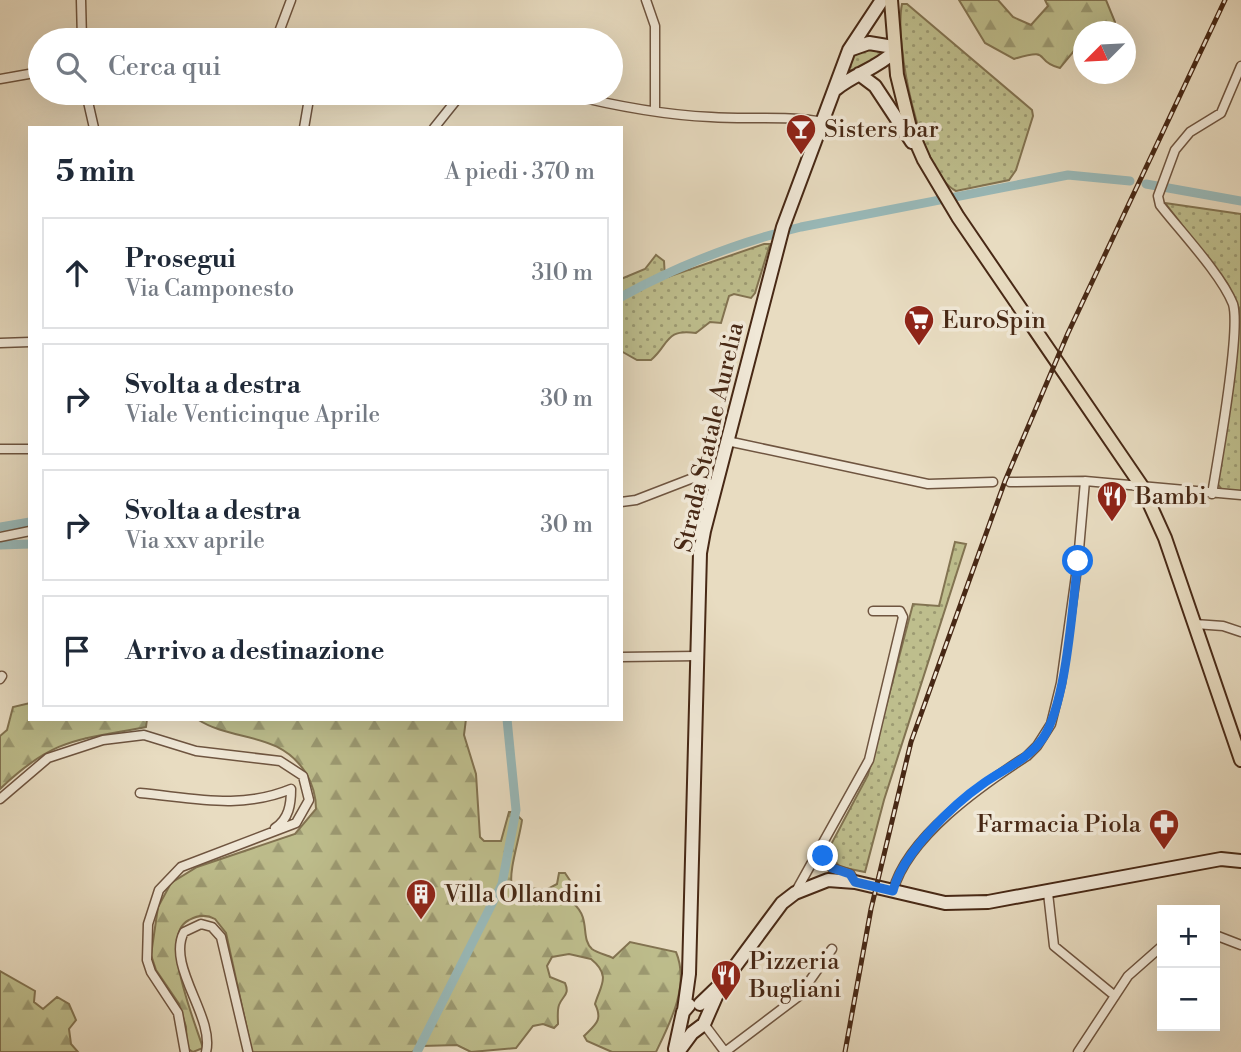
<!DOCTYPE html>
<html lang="it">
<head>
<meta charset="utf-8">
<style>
  :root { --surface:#fff; --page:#f6f6f7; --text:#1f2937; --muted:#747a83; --line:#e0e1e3 }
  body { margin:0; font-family:"Libre Bodoni",serif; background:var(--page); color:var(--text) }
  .controls { position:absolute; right:21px; bottom:21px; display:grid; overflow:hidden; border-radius:0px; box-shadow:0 7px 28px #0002 }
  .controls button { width:63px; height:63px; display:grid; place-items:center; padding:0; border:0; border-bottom:2px solid var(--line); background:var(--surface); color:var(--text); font:35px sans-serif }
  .compass { position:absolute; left:1073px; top:21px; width:63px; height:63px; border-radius:50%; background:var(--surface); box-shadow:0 7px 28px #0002; rotate:246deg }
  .stop { position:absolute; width:21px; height:21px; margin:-16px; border:5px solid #1a73e8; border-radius:50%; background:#fff }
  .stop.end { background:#1a73e8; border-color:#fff; box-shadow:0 2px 7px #0008 }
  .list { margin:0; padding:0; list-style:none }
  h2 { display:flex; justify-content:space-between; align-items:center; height:91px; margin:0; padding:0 28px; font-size:30px }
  h2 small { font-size:23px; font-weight:400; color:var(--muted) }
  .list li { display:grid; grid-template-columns:46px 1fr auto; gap:21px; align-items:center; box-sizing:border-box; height:112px; margin:0 14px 14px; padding:0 14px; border:2px solid var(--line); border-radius:0px }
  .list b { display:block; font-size:26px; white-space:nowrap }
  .list p { margin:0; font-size:23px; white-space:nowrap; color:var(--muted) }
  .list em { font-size:23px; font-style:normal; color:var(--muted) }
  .icon { flex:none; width:38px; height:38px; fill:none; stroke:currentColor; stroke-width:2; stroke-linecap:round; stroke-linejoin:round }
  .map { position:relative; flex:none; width:1241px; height:1052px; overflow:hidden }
  .search { position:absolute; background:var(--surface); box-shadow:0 7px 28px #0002; left:28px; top:28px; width:595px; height:77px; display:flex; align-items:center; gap:18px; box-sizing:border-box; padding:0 24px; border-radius:38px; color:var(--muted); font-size:26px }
  .panel { position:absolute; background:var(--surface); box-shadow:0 7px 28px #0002; left:28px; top:126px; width:595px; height:595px; border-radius:0px }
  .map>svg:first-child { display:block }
  .grass { fill:url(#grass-dots); stroke:#827351; stroke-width:2 }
  .forest { fill:url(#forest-firs); stroke:#827351; stroke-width:2 }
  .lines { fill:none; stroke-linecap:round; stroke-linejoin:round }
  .canal { stroke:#99baba; stroke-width:9 }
  .street-casing { stroke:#6f5540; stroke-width:11 }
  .secondary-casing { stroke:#472815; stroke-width:16 }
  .primary-casing { stroke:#472815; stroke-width:16 }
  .street { stroke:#f0e8d7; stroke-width:8 }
  .secondary { stroke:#f0e8d7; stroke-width:12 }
  .primary { stroke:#e8dcc1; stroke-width:12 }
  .rail-casing { stroke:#472815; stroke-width:5 }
  .rail { stroke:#f0e8d7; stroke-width:2.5; stroke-dasharray:8; stroke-linecap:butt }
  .route { stroke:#1a73e8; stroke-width:9 }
  .labels { text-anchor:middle; stroke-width:7; stroke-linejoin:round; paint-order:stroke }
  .poi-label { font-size:24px; fill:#472815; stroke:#f0e8d7; text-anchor:start }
  .street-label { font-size:24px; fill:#472815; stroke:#f0e8d7 }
</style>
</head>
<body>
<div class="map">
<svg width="1241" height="1052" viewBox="0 0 1241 1052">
  <defs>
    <pattern id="grass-dots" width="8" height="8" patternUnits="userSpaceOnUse" patternTransform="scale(1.75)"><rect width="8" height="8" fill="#bebe8d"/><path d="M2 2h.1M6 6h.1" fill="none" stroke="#9c9a72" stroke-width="1.8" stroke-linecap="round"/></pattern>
    <pattern id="forest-firs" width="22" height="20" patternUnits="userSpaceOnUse" patternTransform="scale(1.75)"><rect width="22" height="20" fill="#bebe8d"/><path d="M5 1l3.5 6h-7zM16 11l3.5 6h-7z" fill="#9c9a72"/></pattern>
  </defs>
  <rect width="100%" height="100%" fill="#e8dcc1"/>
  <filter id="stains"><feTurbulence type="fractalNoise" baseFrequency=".00286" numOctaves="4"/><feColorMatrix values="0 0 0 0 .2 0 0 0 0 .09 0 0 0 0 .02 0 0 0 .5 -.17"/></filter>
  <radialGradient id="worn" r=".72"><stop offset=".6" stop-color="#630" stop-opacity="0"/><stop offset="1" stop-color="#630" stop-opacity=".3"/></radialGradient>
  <path class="grass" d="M902 4H907L1032 110 1033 116 1016 170 1009 180 956 191C919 172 894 42 902 4Z
    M865 48 885 53 861 69 846 71 850 59Z
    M1165 203 1241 214V492L1223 491 1217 483 1240 310 1227 283Z
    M764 244H770L755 293 751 298 734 294 729 296 721 323 710 322 696 333C665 328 669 345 651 360H637L621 351V279L645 269 656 255 664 261 665 278Z
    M955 542 966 544 884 800 865 872 840 867 827 852 868 775 913 604 939 606Z"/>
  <path class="forest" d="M959 0H998L1013 17 1031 25 1048 6 1045 0H1106L1115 22 1108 31 1084 32 1083 40 1060 68C1032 61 1054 47 1014 59L985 43Z
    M30 703V719H147L146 727C77 740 53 738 0 789V736L7 730 13 707Z
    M197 719H466L464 735 476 774 480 837 484 841H501L509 812H514L522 820C520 837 508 872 512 886L546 890 557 884 559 873H565L571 882 574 904C591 919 580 938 592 949 597 953 607 955 613 958L630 942 676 952C690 985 670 1023 656 1052H612L587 1041 584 1036C596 1024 603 1020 595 1004 600 986 612 976 591 959L569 954 552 957 547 966 550 977 565 983C570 995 563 995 559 1005 557 1011 558 1018 558 1024L554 1028 543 1024 533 1026 516 1048 471 1052 457 1045 422 1046 412 1052H252L226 933 215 919C206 914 198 915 189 920 158 935 195 1022 203 1048L193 1052 187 1048 186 1027 179 1004 156 970 151 955 158 907 171 883 197 867 295 834 316 809C316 795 313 785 306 773 278 730 234 743 197 719Z
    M0 971 35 991 34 1002 43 1009 57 997 69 1004 76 1020 69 1029 71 1044 78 1052H0Z"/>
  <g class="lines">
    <path class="canal" d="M1146 184 1241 201
      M621 297C677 266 739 242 801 227L1068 175 1130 181
      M0 527 30 522
      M0 545 30 544
      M417 1052 502 884 516 810 507 719"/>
    <g class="street-casing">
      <path id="street" d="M81 0 82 40
        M646 0 655 26V110
        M250 40 259 34 277 35
        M276 40 291 0
        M0 79 40 72
        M86 93 94 128
        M563 93C611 105 662 115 711 117 749 120 786 115 824 122
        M304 128 310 93
        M434 128 462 93
        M0 343 30 342
        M727 441 928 484 993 482
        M0 449H30
        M1010 482 1085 481 1241 495
        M1212 494C1218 458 1241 331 1233 304 1221 274 1181 232 1160 205L1158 196 1175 150 1190 132 1221 113 1241 66
        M621 502 636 500 693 478 714 485
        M0 537 30 531
        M1195 624 1223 626 1241 632
        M621 657 697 656
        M0 679 2 676
        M140 793C194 798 240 810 291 789 291 804 289 819 275 828
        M0 799 48 758 103 740 144 735 196 751 280 761 303 776 309 800 296 823 181 867 159 890 148 924 147 960 151 972 178 1013 185 1052
        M820 849 832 868 850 874 855 882
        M893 891C907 837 982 785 1027 756L1037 746 1051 724 1061 683 1078 561 1085 481
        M795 893 869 760 903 617 900 611H873
        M1048 893 1054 946 1115 996
        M1215 935 1241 945
        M704 1024 725 1052
        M206 1052C215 1017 166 966 184 932L201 924 212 927 221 937 248 1052
        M725 1052 799 996 832 949
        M1078 1052 1128 976 1162 946"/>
    </g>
    <g class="secondary-casing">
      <path id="secondary" d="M849 50 869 43 893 47
        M859 74 875 86 912 142
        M836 89C854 74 876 69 894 52
        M700 1004 725 980 782 903 795 893 828 880 855 882 945 903 988 902 1221 859 1241 861
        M684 1010 689 974 700 553 704 531 783 227 849 50 882 0
        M675 1049 683 1012 689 1005
        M678 1052 692 1033 704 1024 718 992"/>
    </g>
    <g class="primary-casing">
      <path id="primary" d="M891 0 897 75 910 128 924 160 958 217 1141 485 1165 538 1241 760"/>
    </g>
    <use href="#street" class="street"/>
    <use href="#secondary" class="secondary"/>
    <use href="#primary" class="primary"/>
    <g class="rail-casing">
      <path id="rail" d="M845 1052 871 909 911 742 1005 481 1068 333 1225 0"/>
    </g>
    <use href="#rail" class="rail"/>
  </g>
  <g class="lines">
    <path class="route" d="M823 856 832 868 850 874 855 882 893 891C902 854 952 805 984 783 1004 769 1029 759 1043 738 1067 702 1072 606 1078 561"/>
  </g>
  <defs>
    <g id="bar-pin" transform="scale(1.575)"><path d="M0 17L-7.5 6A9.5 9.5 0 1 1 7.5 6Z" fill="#8f2418" stroke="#f0e8d7"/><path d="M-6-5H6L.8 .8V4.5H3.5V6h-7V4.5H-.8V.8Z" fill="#fff"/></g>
    <g id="supermarket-pin" transform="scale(1.575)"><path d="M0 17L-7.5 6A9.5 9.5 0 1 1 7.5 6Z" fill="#8f2418" stroke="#f0e8d7"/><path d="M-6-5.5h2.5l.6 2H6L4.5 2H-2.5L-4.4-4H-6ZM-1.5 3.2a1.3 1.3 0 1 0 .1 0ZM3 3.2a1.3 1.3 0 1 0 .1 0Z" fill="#fff"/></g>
    <g id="restaurant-pin" transform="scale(1.575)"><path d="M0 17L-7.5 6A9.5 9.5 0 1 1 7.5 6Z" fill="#8f2418" stroke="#f0e8d7"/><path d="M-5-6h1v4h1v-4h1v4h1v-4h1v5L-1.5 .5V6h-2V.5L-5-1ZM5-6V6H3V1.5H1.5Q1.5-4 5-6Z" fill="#fff"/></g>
    <g id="pharmacy-pin" transform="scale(1.575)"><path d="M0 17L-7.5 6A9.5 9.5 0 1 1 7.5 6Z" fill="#8f2418" stroke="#f0e8d7"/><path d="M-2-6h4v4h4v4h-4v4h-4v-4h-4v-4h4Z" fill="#fff"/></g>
    <g id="building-pin" transform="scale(1.575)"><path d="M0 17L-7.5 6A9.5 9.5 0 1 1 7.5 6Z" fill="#8f2418" stroke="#f0e8d7"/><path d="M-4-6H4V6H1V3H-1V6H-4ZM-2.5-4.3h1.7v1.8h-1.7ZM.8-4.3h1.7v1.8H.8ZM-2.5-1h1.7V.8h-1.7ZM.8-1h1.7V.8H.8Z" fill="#fff"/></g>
  </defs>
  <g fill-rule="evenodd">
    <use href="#bar-pin" x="801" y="129"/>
    <use href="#supermarket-pin" x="919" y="320"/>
    <use href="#restaurant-pin" x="1112" y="496"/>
    <use href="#pharmacy-pin" x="1164" y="824"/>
    <use href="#building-pin" x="421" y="894"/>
    <use href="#restaurant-pin" x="726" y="975"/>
  </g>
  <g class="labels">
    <g class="poi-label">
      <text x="824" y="137">Sisters bar</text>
      <text x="942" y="328">EuroSpin</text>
      <text x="1135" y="504">Bambi</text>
      <text x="1141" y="832" text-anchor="end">Farmacia Piola</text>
      <text x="444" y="902">Villa Ollandini</text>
      <text x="749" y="969">Pizzeria<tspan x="749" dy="28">Bugliani</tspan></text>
    </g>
    <g class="street-label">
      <text transform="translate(709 437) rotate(-77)" y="8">Strada Statale Aurelia</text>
    </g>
  </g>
  <rect width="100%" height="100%" filter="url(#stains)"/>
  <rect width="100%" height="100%" fill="url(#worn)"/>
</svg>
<div class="controls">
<button>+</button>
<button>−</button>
</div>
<svg class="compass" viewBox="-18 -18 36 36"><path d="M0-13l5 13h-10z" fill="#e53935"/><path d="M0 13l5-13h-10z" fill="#747a83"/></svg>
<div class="stop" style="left:1078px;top:561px"></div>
<div class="stop end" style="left:823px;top:856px"></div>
<div class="search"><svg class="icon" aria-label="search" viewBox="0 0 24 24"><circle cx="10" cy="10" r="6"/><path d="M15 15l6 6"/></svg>Cerca qui</div>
<section class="panel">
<h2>5 min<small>A piedi · 370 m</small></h2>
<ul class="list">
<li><svg class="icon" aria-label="ahead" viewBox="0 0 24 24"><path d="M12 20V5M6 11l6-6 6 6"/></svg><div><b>Prosegui</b><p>Via Camponesto</p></div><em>310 m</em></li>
<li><svg class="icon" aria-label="right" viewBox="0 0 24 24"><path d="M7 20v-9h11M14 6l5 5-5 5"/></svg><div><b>Svolta a destra</b><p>Viale Venticinque Aprile</p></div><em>30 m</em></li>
<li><svg class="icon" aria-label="right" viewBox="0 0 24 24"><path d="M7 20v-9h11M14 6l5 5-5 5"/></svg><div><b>Svolta a destra</b><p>Via xxv aprile</p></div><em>30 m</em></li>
<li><svg class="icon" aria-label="arrive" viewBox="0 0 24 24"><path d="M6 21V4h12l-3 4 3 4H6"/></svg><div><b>Arrivo a destinazione</b></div></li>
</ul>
</section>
</div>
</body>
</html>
